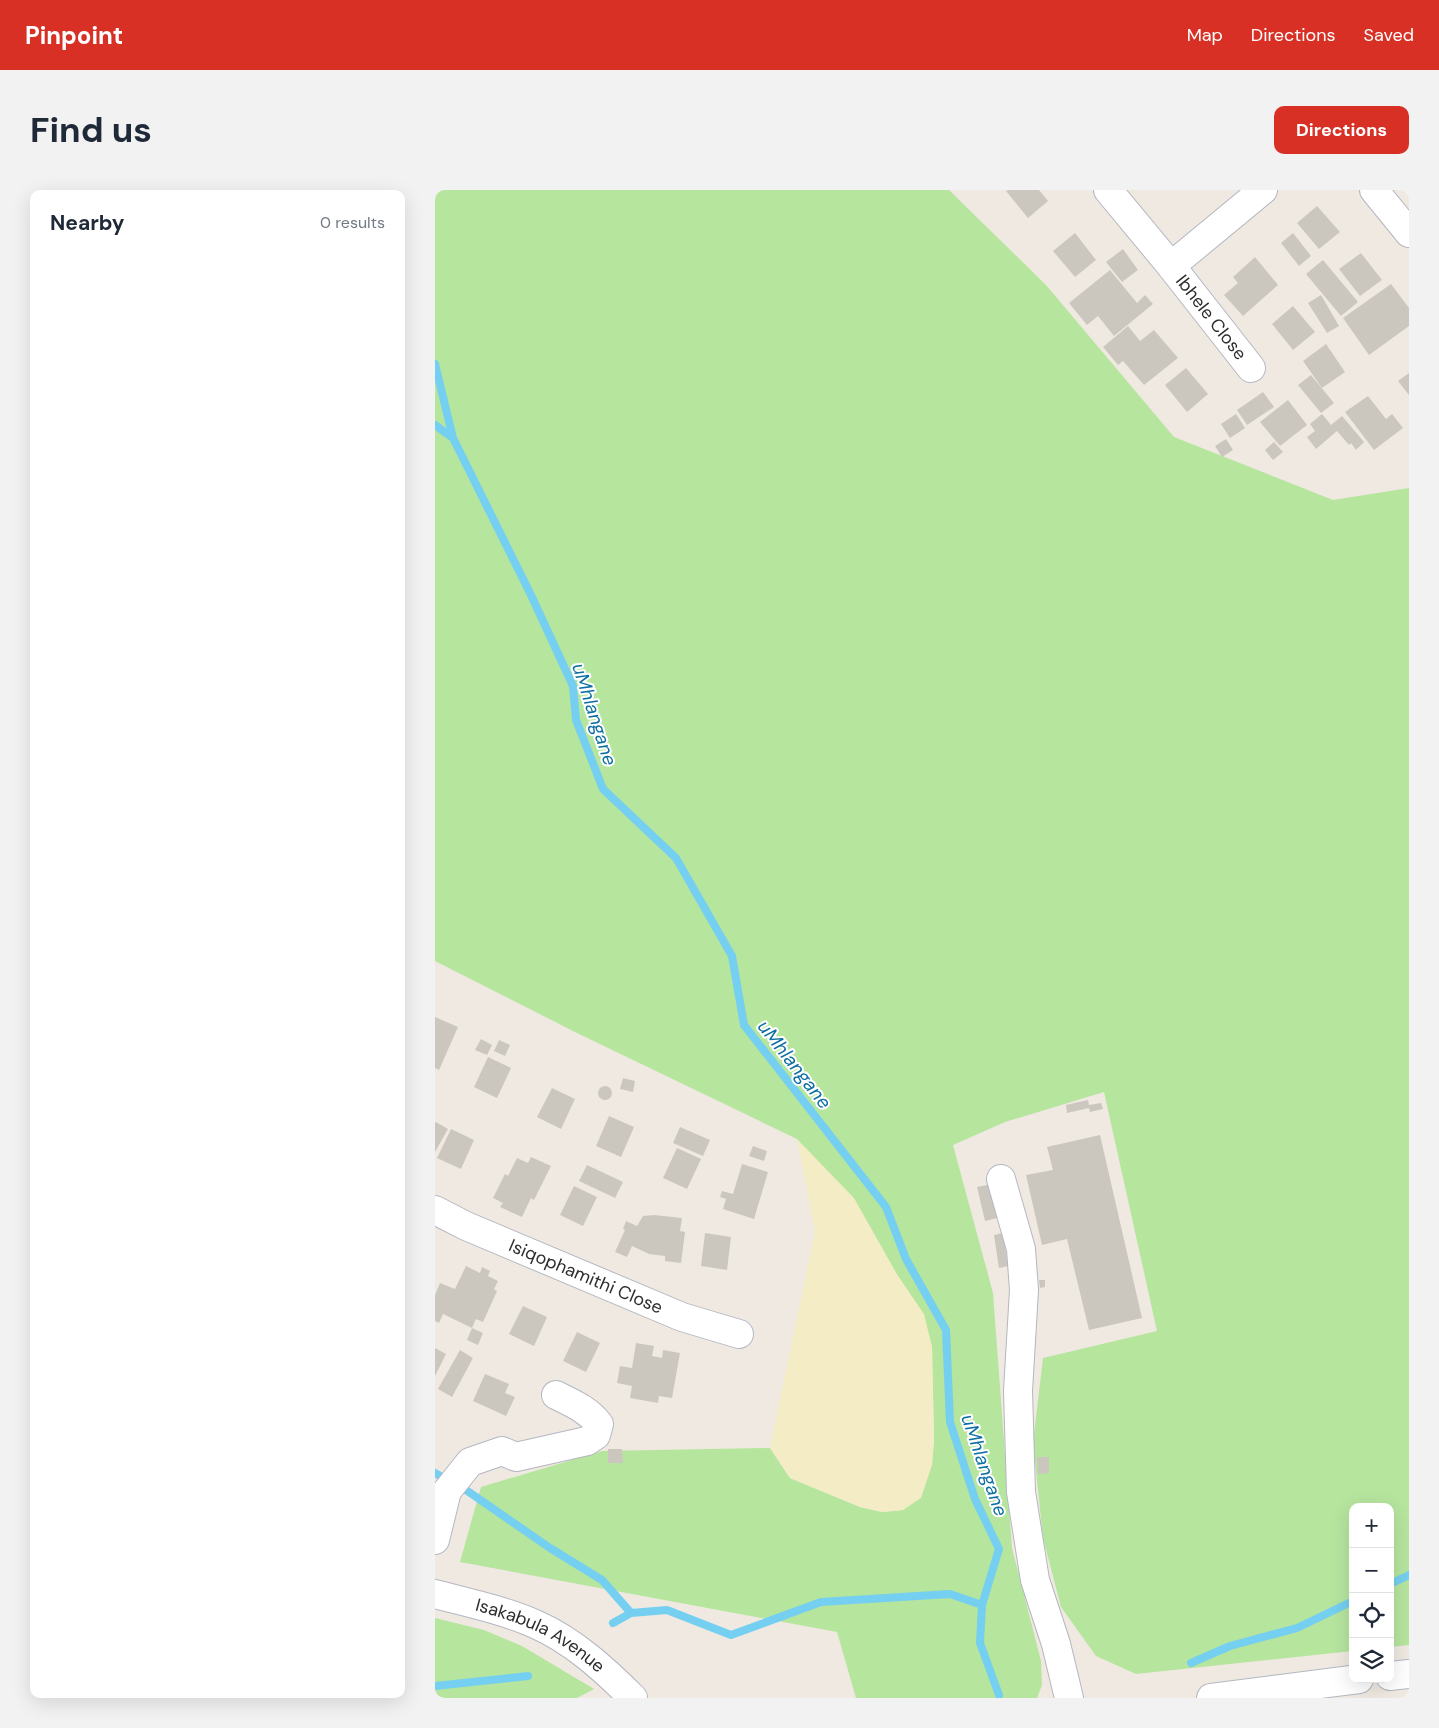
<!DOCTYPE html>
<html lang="en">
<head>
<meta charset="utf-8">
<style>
  :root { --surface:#fff; --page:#f2f2f3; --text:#1f2937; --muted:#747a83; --line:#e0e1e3; --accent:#d93025 }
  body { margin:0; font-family:"DM Sans",sans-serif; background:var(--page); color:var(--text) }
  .controls { position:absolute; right:15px; bottom:15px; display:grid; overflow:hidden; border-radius:10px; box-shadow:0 5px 20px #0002 }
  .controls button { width:45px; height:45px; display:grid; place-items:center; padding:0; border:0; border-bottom:1px solid var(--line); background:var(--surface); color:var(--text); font:25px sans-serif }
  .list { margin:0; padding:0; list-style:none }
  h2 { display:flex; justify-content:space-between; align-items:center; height:65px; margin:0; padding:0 20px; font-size:21px }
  h2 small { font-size:16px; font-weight:400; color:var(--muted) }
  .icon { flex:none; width:28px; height:28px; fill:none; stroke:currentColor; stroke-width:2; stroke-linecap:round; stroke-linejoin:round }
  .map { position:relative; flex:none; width:974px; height:1508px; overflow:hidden; border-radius:10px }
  header { display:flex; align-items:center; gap:30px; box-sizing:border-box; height:70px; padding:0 25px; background:var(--accent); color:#fff }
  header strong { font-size:24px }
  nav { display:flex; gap:28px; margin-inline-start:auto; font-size:18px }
  .intro { display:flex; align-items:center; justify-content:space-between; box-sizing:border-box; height:120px; padding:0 30px }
  h1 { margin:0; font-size:35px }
  .button { padding:12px 22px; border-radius:10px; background:var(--accent); color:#fff; font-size:18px; font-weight:700 }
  main { display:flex; gap:30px; padding:0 30px }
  aside { flex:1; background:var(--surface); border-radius:10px; box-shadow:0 5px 20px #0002 }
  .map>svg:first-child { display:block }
  .green { fill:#b6e59e }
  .sand { fill:#f3ecc5 }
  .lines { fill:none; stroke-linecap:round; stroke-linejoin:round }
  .stream { stroke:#75cff0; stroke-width:8 }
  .building { fill:#cbc7bf }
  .minor-casing { stroke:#b4b7c1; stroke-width:30 }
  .minor { stroke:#fff; stroke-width:28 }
  .labels { text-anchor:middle; stroke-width:4; stroke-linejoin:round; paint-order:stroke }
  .street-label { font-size:18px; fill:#2e2e2e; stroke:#fff }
  .water-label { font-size:19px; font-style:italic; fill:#0d6fa3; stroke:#fff }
</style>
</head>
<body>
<header>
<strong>Pinpoint</strong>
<nav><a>Map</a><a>Directions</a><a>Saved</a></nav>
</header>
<div class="intro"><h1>Find us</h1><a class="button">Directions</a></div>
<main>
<aside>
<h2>Nearby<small>0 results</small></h2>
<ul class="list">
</ul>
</aside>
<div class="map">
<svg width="974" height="1508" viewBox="0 0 974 1508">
  <rect width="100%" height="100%" fill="#efe9e1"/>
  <path class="green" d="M0 0H514L611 95 739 247 898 310 974 298V1455L955 1457V1317H918V1461L701 1484 661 1466 626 1417 608 1348 598 1252 608 1168 722 1141 669 902 570 932 518 955 558 1103 577 1358 606 1471 607 1495 602 1508H421L402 1442 25 1372 46 1297 167 1261 335 1258 355 1288 425 1317 447 1322 468 1320 497 1275 499 1250 497 1157 488 1124 463 1086 362 949 144 844 0 771Z
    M0 1428 49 1440 87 1456 159 1499 142 1508H0Z"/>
  <path class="sand" d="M362 949 419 1008 463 1086 489 1124 497 1157 499 1250 497 1275 486 1308 468 1320 447 1322 425 1317 355 1288 335 1258 380 1041Z"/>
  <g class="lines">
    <path class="stream" d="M0 174 18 248 96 405 138 496 141 530 168 599 241 668 297 766 309 835 451 1017 471 1069 511 1140 515 1232 540 1309 564 1359 547 1415 545 1453 564 1505
      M0 235 18 248
      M0 1283 5 1286
      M31 1300 115 1358 167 1390 196 1423
      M955 1394 974 1385
      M178 1433 196 1423 232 1420 296 1445 386 1412 515 1404 547 1415
      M756 1473 795 1456 862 1438 918 1411
      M0 1496 93 1486"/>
  </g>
  <path class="building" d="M573 0H604L613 11 593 28 571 1Z
    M882 16 905 42 884 59 862 33Z
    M640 43 661 70 640 87 618 61Z
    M858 43 876 66 864 76 846 53Z
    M688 59 703 80 687 92 671 72Z
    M926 63 947 90 925 106 904 79Z
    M820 67 843 95 808 126 789 105 803 93 798 87Z
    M888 70 923 112 906 126 871 84Z
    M675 80 702 113 710 105 718 114 679 146 663 126 652 135 634 113Z
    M956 94 974 118V136L934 165 908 128Z
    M886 105 904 136 892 143 873 113Z
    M858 116 880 142 858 160 837 134Z
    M693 136 705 151 719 140 743 168 709 195 688 171 683 175 668 157Z
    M891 154 910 182 887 198 868 171Z
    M751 178 773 204 752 222 730 195Z
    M974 183V205L963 191Z
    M876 185 899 213 886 223 863 195Z
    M828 202 839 217 812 235 802 220Z
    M933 206 951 229 957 224 968 238 939 260 910 222Z
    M853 210 872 235 845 256 825 232Z
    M801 224 810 238 795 248 786 234Z
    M887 224 896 235 907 226 929 252 921 260 916 253 914 255 902 241 881 259 872 247 880 241 875 234Z
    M791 249 798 260 787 267 780 256Z
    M839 252 848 262 838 270 830 260Z
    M0 827 23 837 4 880 0 878Z
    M46 849 57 855 52 865 40 860Z
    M64 850 75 855 70 866 59 861Z
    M53 867 76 878 62 908 39 897Z
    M188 888 200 891 198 902 185 899Z
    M163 903a7 7 0 1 1 14 0a7 7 0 1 1-14 0Z
    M117 898 140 909 126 939 102 927Z
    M653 910 654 915 666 913 668 919 655 922 654 918 632 923 631 915Z
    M174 926 199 937 186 967 161 956Z
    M1 932 13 939 0 962V933Z
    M245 937 275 950 268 966 238 953Z
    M16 939 39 950 26 979 2 968Z
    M665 945 707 1128 654 1140 632 1049 607 1055 591 985 618 980 612 957Z
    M318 956 332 961 329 971 314 966Z
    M242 958 266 969 252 999 228 988Z
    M96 967 116 976 99 1010 96 1008 87 1027 65 1017 68 1013 58 1008 70 984 73 986 82 968 93 973Z
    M307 974 333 982 319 1029 288 1019 291 1009 285 1007 287 1001 298 1004Z
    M152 975 188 992 180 1008 144 991Z
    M563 993 571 1026 550 1031 542 997Z
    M139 996 162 1007 148 1036 125 1025Z
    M219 1025 247 1028 245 1041 250 1042 246 1073 230 1071V1066L214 1064 197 1056 192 1067 180 1062 190 1040 188 1039 191 1031 202 1036 208 1026Z
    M270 1043 296 1047 292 1080 266 1076Z
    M568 1043 573 1076 564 1078 559 1045Z
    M31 1076 45 1083 47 1077 55 1081 53 1086 63 1091 59 1099 62 1101 48 1132 41 1129 37 1138 8 1124 4 1133 0 1131V1105L5 1093 20 1099Z
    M604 1090H610V1097L605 1098Z
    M88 1116 112 1127 99 1156 74 1144Z
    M37 1138 48 1143 43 1155 32 1150Z
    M142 1142 165 1153 151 1182 128 1171Z
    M201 1153 219 1156 217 1166 227 1168 228 1160 245 1163 237 1208 224 1206 223 1213 195 1208 197 1196 182 1193 185 1176 197 1178Z
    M0 1158 11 1164 0 1186Z
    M25 1160 38 1168 17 1207 3 1199Z
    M50 1184 74 1194 70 1203 80 1207 71 1226 38 1211Z
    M173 1259H187L188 1273H173Z
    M602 1267H614V1283L603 1284Z"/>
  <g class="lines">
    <g class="minor-casing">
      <g id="minor">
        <path id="s1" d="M673 0 736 76 816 178"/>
        <path d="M939 0 974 43"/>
        <path d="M736 76 828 0"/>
        <path d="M566 989 586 1059 589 1100 583 1201 586 1302 600 1390 621 1454 634 1508"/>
        <path id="s2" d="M0 1020 31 1036 247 1127 304 1144"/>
        <path d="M0 1350 12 1301 35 1272 67 1261 81 1267 152 1251 161 1245 164 1234C152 1219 137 1213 121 1205"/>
        <path id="s3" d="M0 1404C34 1413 68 1420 100 1434 137 1450 169 1479 198 1508"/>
        <path d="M955 1486 974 1484"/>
        <path d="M776 1508 924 1489"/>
      </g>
    </g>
    <use href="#minor" class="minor"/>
  </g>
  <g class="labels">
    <g class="street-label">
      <text dy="6" stroke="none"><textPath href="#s1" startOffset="164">Ibhele Close</textPath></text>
      <text dy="6" stroke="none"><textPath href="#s2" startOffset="165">Isiqophamithi Close</textPath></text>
      <text dy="6" stroke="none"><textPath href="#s3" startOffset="114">Isakabula Avenue</textPath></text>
    </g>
    <g class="water-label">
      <text transform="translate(160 524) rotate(72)" y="7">uMhlangane</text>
      <text transform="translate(360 874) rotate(52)" y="7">uMhlangane</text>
      <text transform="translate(550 1275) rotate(71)" y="7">uMhlangane</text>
    </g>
  </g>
</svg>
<div class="controls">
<button>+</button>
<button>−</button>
<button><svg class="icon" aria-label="locate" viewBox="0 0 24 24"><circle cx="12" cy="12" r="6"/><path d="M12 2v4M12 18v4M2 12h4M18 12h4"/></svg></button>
<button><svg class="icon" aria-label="layers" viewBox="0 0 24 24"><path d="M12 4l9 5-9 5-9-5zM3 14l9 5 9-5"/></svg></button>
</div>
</div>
</main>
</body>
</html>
